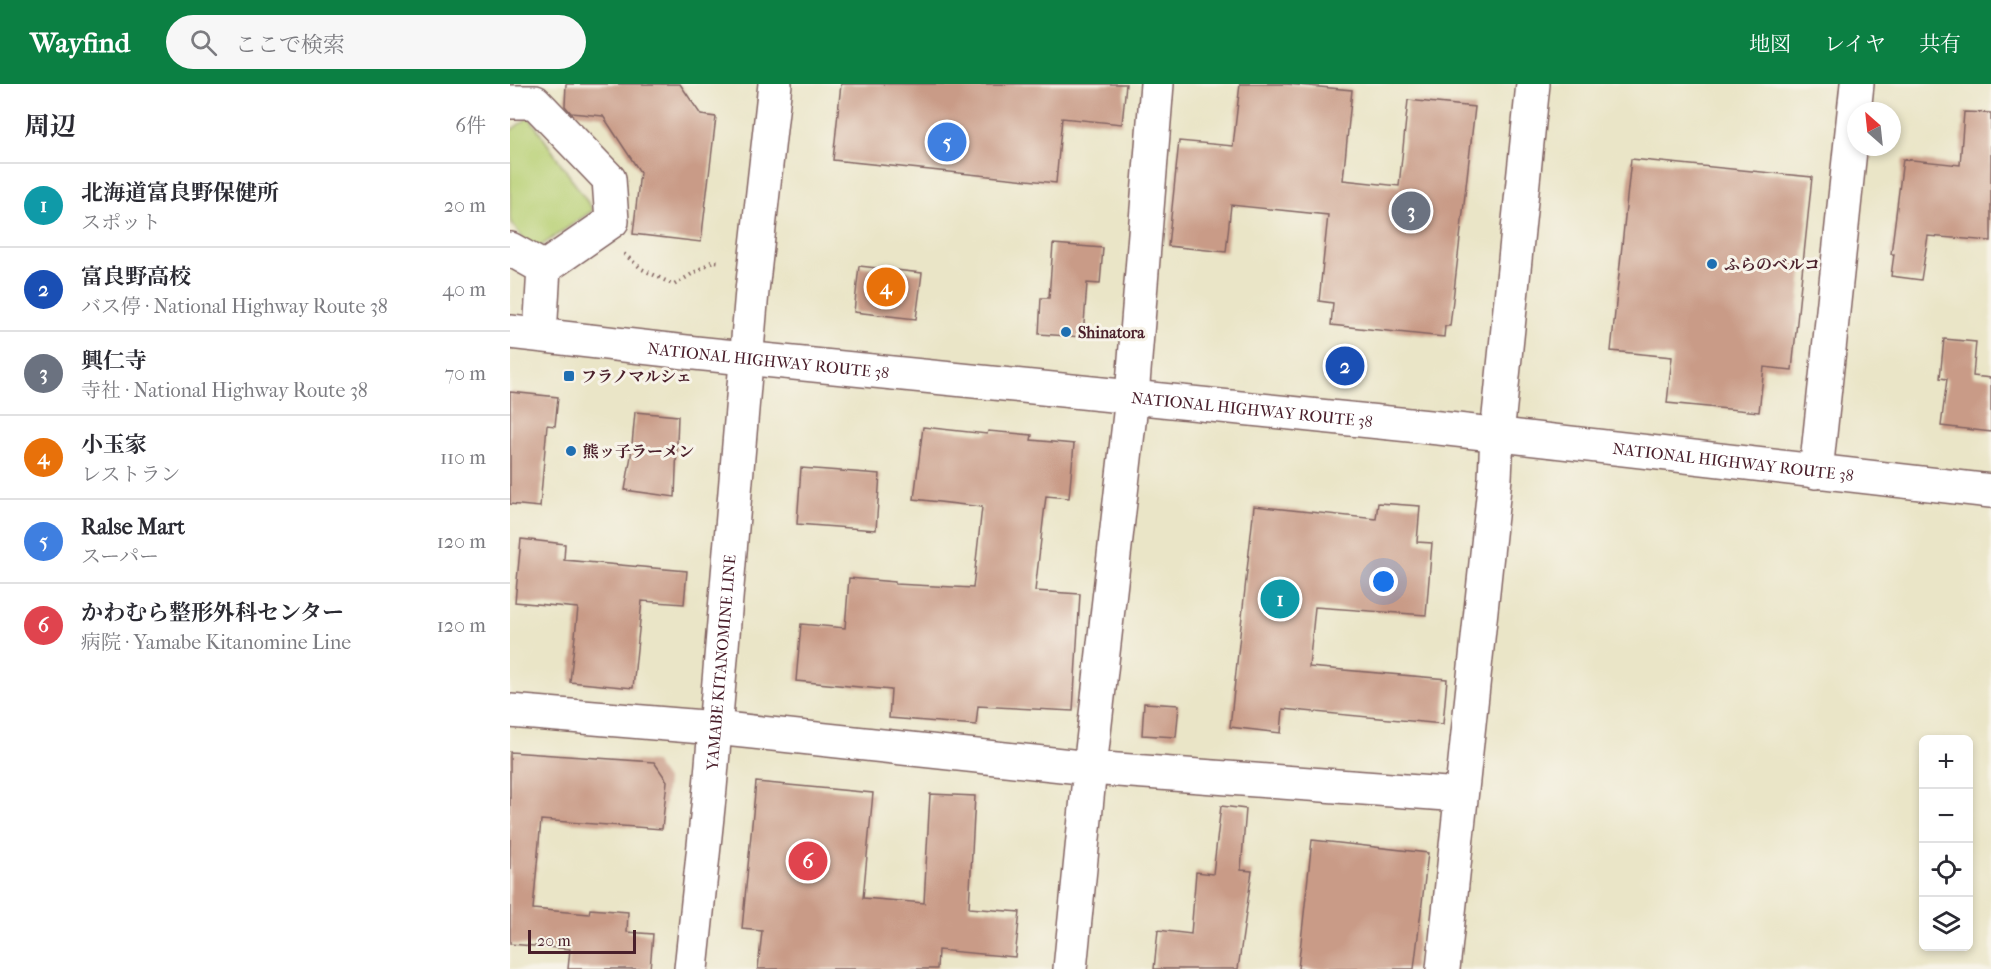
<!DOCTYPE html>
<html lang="ja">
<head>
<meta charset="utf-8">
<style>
  :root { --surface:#fff; --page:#f7f7f7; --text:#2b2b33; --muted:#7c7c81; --line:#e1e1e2; --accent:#0b8043 }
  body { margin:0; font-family:"IM FELL French Canon","Noto Serif JP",serif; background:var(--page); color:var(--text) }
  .controls { position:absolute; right:18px; bottom:18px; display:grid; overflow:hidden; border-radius:9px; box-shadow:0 3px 9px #0003 }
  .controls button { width:54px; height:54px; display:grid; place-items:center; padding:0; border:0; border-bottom:2px solid var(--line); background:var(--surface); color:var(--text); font:30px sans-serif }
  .compass { position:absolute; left:1337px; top:18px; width:54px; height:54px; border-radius:50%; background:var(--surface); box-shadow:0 3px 9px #0003; rotate:333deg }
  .scale { position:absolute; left:18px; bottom:15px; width:108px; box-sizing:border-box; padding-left:6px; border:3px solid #4a1f2b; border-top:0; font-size:16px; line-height:21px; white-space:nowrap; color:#4a1f2b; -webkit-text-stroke:4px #f7f3e8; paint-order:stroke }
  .you { position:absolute; left:874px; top:498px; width:21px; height:21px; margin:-15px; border:4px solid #fff; border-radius:50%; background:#1a73e8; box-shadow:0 0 0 9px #1a73e833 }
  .badge { display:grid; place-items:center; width:39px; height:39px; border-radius:50%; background:var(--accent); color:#fff; font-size:20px; font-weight:700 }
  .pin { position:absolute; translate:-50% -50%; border:3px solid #fff; box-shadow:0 2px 6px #0006 }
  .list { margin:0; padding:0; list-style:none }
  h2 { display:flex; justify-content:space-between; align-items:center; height:78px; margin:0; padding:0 24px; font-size:26px }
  h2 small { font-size:20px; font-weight:400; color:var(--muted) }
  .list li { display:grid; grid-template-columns:39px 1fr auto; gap:18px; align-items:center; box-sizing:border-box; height:84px; padding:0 24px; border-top:2px solid var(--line) }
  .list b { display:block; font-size:22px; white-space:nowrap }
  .list p { margin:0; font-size:20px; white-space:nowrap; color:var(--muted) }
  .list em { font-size:20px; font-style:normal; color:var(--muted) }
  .icon { flex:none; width:33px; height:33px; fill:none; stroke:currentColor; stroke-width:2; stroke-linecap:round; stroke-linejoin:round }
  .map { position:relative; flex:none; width:1481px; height:885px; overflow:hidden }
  header { display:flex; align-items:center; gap:36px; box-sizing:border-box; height:84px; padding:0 30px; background:var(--accent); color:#fff }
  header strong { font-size:28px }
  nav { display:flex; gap:33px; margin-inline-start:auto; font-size:21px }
  .search { width:420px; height:54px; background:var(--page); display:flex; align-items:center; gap:15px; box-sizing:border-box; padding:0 21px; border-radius:33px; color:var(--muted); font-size:22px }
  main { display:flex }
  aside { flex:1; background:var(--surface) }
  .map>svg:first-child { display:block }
  .green { fill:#b8d075; stroke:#817850; stroke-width:1.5 }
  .building { fill:#c99b87 }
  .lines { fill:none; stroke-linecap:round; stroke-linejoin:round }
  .street-casing { stroke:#826462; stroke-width:36 }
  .secondary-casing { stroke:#826462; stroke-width:36 }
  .highway-casing { stroke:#826462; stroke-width:36 }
  .path { stroke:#826462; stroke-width:4; stroke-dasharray:1.5 4.5; stroke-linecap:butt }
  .street { stroke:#fff; stroke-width:33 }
  .secondary { stroke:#fff; stroke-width:33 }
  .highway { stroke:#fff; stroke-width:33 }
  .poi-dot { fill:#1f6fb2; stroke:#f7f3e8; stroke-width:2 }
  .labels { text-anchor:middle; stroke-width:6; stroke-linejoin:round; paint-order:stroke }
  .poi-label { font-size:16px; font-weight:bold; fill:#4a1f2b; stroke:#f7f3e8; text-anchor:start }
  .street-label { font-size:16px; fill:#4a1f2b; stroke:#f7f3e8 }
</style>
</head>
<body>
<header>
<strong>Wayfind</strong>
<div class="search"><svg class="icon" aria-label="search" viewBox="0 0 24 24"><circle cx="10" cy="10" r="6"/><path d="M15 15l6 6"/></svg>ここで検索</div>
<nav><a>地図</a><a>レイヤ</a><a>共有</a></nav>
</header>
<main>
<aside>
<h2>周辺<small>6件</small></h2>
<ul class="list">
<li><span class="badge" style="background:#0f9aa8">1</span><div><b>北海道富良野保健所</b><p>スポット</p></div><em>20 m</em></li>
<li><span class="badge" style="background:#1a4fb4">2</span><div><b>富良野高校</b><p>バス停 · National Highway Route 38</p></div><em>40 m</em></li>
<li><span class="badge" style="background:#6b7280">3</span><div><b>興仁寺</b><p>寺社 · National Highway Route 38</p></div><em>70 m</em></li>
<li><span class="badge" style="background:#e8710a">4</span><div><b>小玉家</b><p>レストラン</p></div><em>110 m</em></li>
<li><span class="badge" style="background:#3f7fe0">5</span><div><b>Ralse Mart</b><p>スーパー</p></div><em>120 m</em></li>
<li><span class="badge" style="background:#e0444e">6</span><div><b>かわむら整形外科センター</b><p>病院 · Yamabe Kitanomine Line</p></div><em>120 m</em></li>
</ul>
</aside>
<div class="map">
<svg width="1481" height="885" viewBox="0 0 1481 885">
  <rect width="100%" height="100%" fill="#f7f3e8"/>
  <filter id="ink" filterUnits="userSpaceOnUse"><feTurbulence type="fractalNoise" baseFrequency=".0167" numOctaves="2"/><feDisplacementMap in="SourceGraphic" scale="12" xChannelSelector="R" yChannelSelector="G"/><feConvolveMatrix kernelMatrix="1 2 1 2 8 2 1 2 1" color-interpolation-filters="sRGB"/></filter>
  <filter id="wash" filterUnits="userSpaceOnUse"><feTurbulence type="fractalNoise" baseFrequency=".008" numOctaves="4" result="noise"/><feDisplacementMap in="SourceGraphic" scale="24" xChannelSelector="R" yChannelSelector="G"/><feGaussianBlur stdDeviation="1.35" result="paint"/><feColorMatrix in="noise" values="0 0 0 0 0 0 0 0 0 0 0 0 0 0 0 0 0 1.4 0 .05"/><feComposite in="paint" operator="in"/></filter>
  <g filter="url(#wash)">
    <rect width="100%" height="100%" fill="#eae5c7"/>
    <path class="green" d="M19 33 83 126 22 168 0 136V47Z"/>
    <g id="blocks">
      <path class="building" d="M56 0H170L191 31 206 33 191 158 123 150 130 88 93 32 61 29 55 22Z
        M331 0H616L612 40 552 34 546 99 323 76Z
        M730 0H776L842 6 833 96 889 102 898 16 965 23 940 242H935L934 253 821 241 823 219 809 217 818 131 721 121 716 168 658 162 669 57 723 62Z
        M1454 28 1481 29V157L1418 152 1411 196 1381 192 1384 170H1381L1393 75 1450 81Z
        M1121 75 1302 93 1282 286 1254 283 1249 328 1157 319 1162 273 1101 267Z
        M543 160 593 164 590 200 577 199 573 253 529 250 531 214H539Z
        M349 182 412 189 406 235 344 228Z
        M1434 255 1466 258 1463 292 1481 294V348L1431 342 1437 295 1430 294Z
        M0 308 48 313 45 342 37 341 30 423 0 420Z
        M125 328 168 332 165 413 115 406 121 372Z
        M413 343 477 350 478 347 522 351 521 356 564 360 559 414 536 412 525 507 570 510 563 627 468 622 466 641 379 634 381 606 286 597 291 540 335 544 339 494 385 498V500L463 504 472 423 404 415Z
        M291 384 370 390 366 446 287 440Z
        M868 419 910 422 907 458 922 459 916 531 805 523 799 583 937 595 933 640 773 625 771 649 720 643 744 422 866 435Z
        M11 455 55 460 54 476 177 487 174 520 132 517 123 604 60 598 68 524 5 518Z
        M634 619 669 621 666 653 632 651Z
        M0 668 144 678 157 697 152 745 31 736 23 825 79 830 80 825 118 828 117 848 143 850 140 885H58L60 865 0 860Z
        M246 698 363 709 353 814 414 819 420 710 465 712 459 824 510 828 505 873 428 866 427 885H248L252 847 232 845Z
        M711 722 736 725 731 786 742 787 728 885H644L648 846 681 850 686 788 703 790Z
        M802 756 918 769 904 885H788Z"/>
    </g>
  </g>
  <g filter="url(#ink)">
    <use href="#blocks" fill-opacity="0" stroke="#826462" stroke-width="1.5"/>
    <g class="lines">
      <g class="street-casing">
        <path id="street" d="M0 18H25L99 95 102 137 34 184
          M0 165 34 184 30 251
          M1306 388 1347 0
          M0 627 205 644 580 684 622 312 647 0
          M560 885 580 684 950 711
          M933 885 985 394 987 351 1023 0"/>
      </g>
      <g class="secondary-casing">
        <g id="secondary">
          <path id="s1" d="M181 885 200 704 242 207 265 0"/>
        </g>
      </g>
      <g class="highway-casing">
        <g id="highway">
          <path id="s2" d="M0 248 185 269 929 344 1481 407"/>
        </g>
      </g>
      <path class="path" d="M114 170 132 185 164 201 203 177 211 178"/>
      <use href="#street" class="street"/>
      <use href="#secondary" class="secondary"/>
      <use href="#highway" class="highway"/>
    </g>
  </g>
  <g class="poi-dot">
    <circle cx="1202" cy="180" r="6"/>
    <circle cx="556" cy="248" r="6"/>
    <rect x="53" y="286" width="12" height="12" rx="3"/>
    <circle cx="61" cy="367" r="6"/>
  </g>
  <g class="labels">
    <g class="poi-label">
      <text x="1214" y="186">ふらのベルコ</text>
      <text x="568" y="254">Shinatora</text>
      <text x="71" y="298">フラノマルシェ</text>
      <text x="73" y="373">熊ッ子ラーメン</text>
    </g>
    <g class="street-label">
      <text dy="6" stroke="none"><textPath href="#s2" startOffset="260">NATIONAL HIGHWAY ROUTE 38</textPath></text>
      <text dy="6" stroke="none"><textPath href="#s2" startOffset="746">NATIONAL HIGHWAY ROUTE 38</textPath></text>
      <text dy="6" stroke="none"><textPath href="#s2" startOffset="1230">NATIONAL HIGHWAY ROUTE 38</textPath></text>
      <text dy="6" stroke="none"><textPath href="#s1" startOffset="308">YAMABE KITANOMINE LINE</textPath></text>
    </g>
  </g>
</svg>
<div class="controls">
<button>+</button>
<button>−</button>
<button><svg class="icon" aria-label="locate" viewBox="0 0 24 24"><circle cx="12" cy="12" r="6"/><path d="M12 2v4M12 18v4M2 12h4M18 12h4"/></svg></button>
<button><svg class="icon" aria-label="layers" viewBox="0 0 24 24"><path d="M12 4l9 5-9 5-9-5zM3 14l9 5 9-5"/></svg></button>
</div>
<svg class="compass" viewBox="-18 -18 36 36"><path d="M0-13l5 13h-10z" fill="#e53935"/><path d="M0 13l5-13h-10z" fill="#7c7c81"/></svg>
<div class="scale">20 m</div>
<div class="you"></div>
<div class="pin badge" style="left:770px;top:515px;background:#0f9aa8">1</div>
<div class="pin badge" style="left:835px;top:282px;background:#1a4fb4">2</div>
<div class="pin badge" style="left:901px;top:127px;background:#6b7280">3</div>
<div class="pin badge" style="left:376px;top:203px;background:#e8710a">4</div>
<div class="pin badge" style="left:437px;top:58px;background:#3f7fe0">5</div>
<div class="pin badge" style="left:298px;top:777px;background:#e0444e">6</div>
</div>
</main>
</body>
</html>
